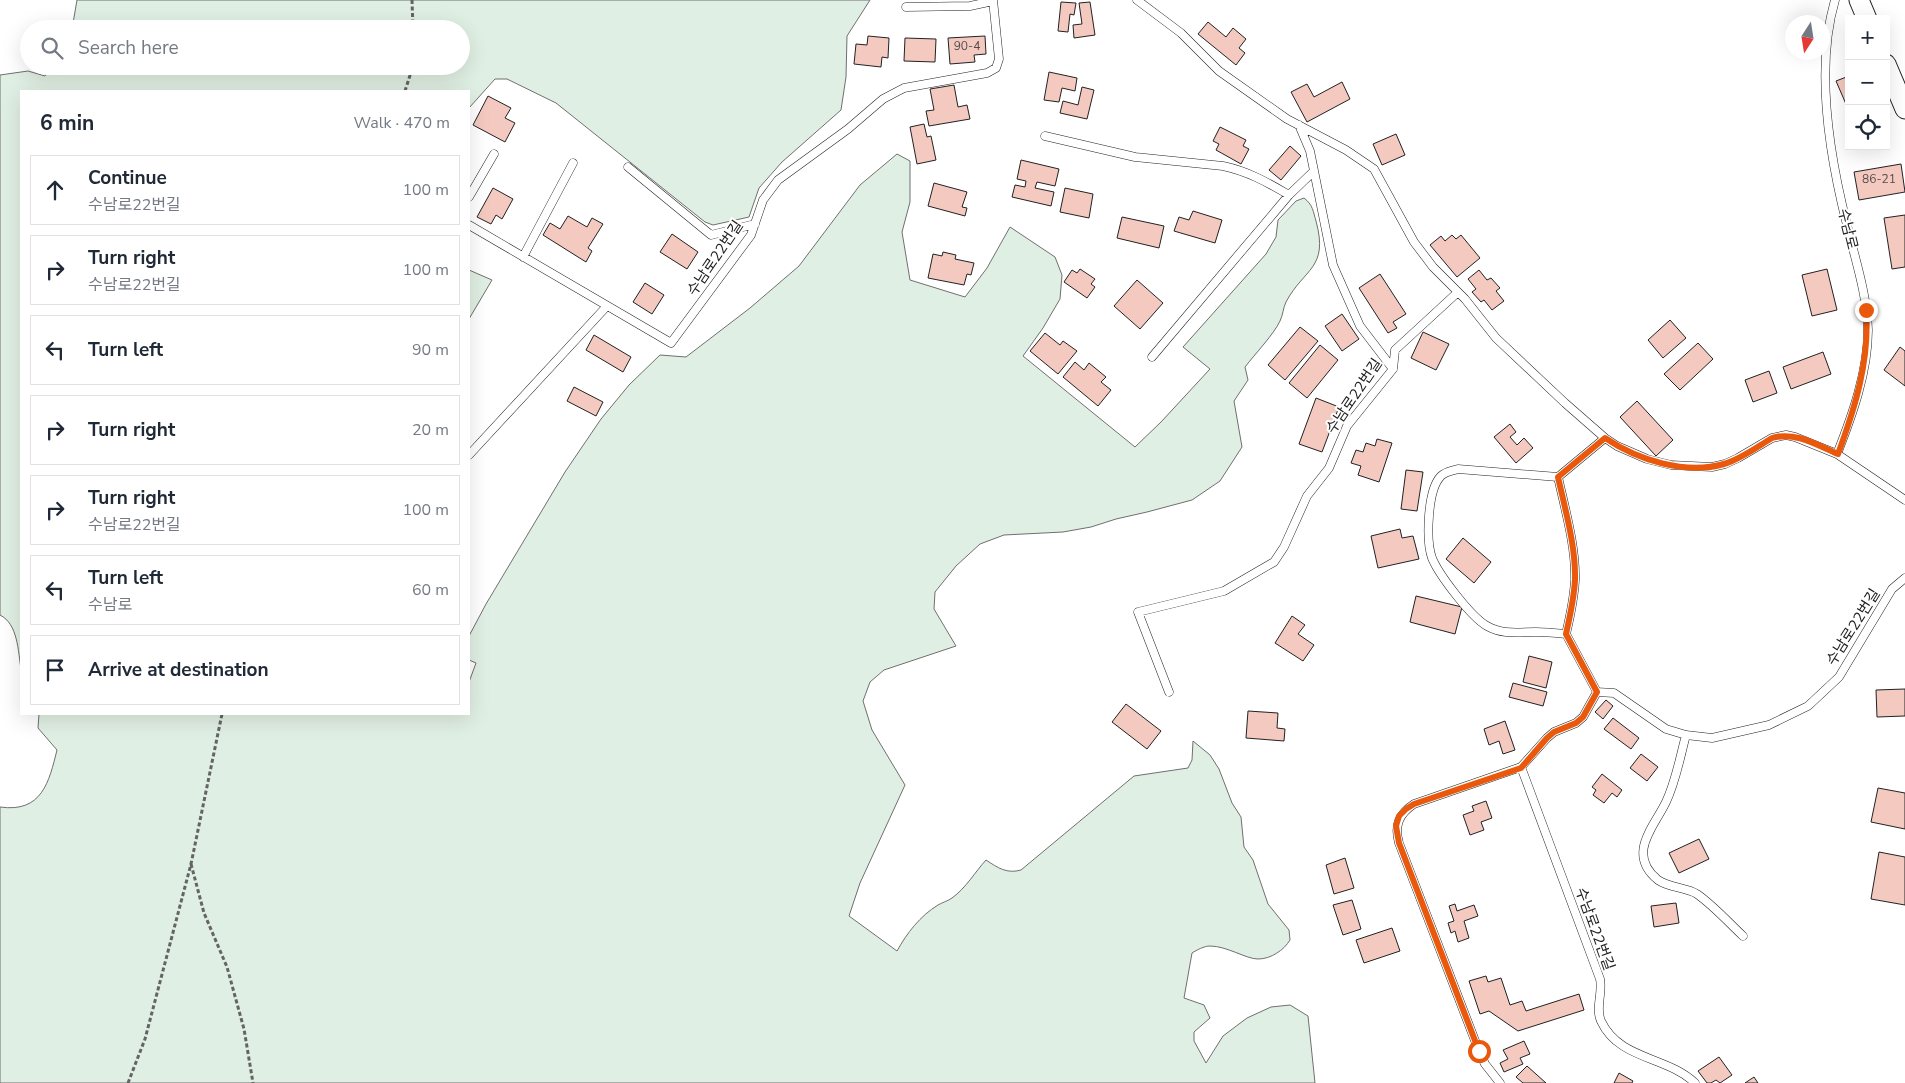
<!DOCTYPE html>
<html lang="en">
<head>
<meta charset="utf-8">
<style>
  :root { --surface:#fff; --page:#f2f2f3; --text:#1f2937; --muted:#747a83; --line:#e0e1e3 }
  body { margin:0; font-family:"Nunito Sans","Noto Sans KR",sans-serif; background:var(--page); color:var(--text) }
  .controls { position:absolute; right:15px; top:15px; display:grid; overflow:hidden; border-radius:0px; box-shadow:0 5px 20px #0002 }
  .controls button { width:45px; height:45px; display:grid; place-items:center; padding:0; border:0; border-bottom:1px solid var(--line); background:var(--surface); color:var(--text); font:25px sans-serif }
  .compass { position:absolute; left:1785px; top:15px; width:45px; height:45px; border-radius:50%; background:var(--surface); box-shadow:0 5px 20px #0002; rotate:192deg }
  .stop { position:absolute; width:15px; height:15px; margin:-11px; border:4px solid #ea580c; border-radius:50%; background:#fff }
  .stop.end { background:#ea580c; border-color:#fff; box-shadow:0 1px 5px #0008 }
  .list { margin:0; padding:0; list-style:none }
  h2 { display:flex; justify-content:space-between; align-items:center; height:65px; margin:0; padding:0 20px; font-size:21px }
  h2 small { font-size:16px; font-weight:400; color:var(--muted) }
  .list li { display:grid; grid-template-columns:32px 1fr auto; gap:15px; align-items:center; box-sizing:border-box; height:70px; margin:0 10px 10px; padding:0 10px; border:1px solid var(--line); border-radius:0px }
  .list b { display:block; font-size:19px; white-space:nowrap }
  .list p { margin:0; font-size:16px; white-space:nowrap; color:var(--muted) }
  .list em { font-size:16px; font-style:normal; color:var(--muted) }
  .icon { flex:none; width:28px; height:28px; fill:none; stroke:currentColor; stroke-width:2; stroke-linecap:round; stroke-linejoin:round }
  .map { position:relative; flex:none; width:1905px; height:1083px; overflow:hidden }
  .search { position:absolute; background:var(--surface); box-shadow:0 5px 20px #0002; left:20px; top:20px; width:450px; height:55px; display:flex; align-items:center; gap:12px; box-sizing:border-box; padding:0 18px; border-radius:28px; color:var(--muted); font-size:19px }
  .panel { position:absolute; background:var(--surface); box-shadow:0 5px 20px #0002; left:20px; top:90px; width:450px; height:625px; border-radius:0px }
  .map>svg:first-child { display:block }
  .green { fill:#e0efe3; stroke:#6f6f6f }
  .building { fill:#f3c9c0; stroke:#222 }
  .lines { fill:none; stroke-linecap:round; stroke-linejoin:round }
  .service-casing { stroke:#222; stroke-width:9 }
  .tertiary-casing { stroke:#222; stroke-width:21 }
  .path { stroke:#646464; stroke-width:3; stroke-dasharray:4 2.5; stroke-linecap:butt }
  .service { stroke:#fff; stroke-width:8 }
  .tertiary { stroke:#fff; stroke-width:19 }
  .route { stroke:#ea580c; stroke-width:6 }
  .labels { text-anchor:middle; stroke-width:4; stroke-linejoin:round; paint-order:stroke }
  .number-label { font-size:12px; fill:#564c4a }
  .street-label { font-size:15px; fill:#222; stroke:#fff }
</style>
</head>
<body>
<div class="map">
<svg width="1905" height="1083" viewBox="0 0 1905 1083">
  <rect width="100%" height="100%" fill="#fff"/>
  <path class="green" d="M77 0H870L847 36 846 77 841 110 782 162 759 188 749 217 713 225 705 222 556 103 507 79H495L469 108V91H21V669C18 651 18 624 0 615V75L28 71 45 76 52 66H461V29H72Z
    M897 154 910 161V202L902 232 910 280 965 297 987 268 1010 227 1055 257 1062 275 1060 299 1043 328 1023 356 1135 447 1161 422 1210 369 1183 347 1266 254 1276 237 1278 220 1296 201 1304 198C1313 205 1313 211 1316 221 1329 269 1304 268 1286 302 1283 308 1283 315 1280 321 1274 334 1255 354 1245 367L1248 380 1234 401 1242 447 1220 481 1192 500 1147 512 1116 519 1091 527 1063 532 1004 535 980 544 956 566 935 592 934 609 956 646 884 670 870 682 863 701 872 730 905 785 860 883 849 916 897 951C907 933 920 916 938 905 943 902 948 901 952 898 966 888 975 872 986 860 998 868 1007 874 1021 870L1134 776 1188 768 1192 760 1193 741 1210 755 1219 769 1232 803 1241 817 1244 847 1253 860 1268 904 1289 930 1290 940C1284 950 1271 959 1258 959 1246 959 1227 946 1210 946 1204 946 1197 950 1192 953L1184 998 1204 1005 1210 1018 1194 1032V1041L1206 1063 1223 1036 1247 1018 1271 1007 1290 1005 1308 1016 1315 1083H0V807C42 813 49 782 57 750L38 728 39 714H469V682L476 663 469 660V636L486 604 565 472 601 419 629 385 660 355 686 357 750 308 799 266 860 185Z
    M469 270 492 280 469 319V269Z"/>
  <path class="building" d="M1061 2 1076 3 1074 15 1070 14 1068 32 1058 31Z
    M1090 2 1095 35 1074 38 1073 25 1082 24 1079 3Z
    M1208 22 1226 37 1233 28 1246 39 1239 48 1245 53 1236 65 1198 34Z
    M868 36 889 38 888 58 882 57 881 67 854 64 856 44 867 45Z
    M985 36 986 54 974 55 975 62 950 64 948 38Z
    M905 38 936 39 935 62 904 61Z
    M1049 72 1077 78 1075 91 1062 88 1059 102 1044 100Z
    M1849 76V111L1836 81Z
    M1342 82 1350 99 1307 122 1291 92 1307 84 1314 97Z
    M954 85 958 107 967 105 970 119 929 126 926 111 934 110 930 89Z
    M1082 87 1094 90 1087 119 1060 113 1063 101 1078 105Z
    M488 96 511 108 505 118 515 123 505 142 473 125Z
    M924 124 927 137 931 136 936 160 917 164 910 127Z
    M1220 127 1246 140 1243 146 1249 149 1241 164 1216 150 1219 144 1213 141Z
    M1396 134 1405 155 1382 165 1373 144Z
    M1290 146 1301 156 1281 180 1269 170Z
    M1021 160 1059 169 1055 186 1037 182 1035 188 1054 192 1051 206 1012 197 1015 185 1025 187 1026 181 1017 179Z
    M1901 164 1905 192 1859 200 1854 172Z
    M934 183 967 192 962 207 967 208 965 216 928 206Z
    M493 188 513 199 502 219 496 215 491 224 477 217Z
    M1065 188 1093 194 1089 218 1060 212Z
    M1193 211 1222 220 1215 243 1174 231 1179 217 1189 220Z
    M1905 215V267L1892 269 1884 218Z
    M568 216 587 227 592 218 603 224 588 248 592 251 586 262 543 235 550 223 560 229Z
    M1122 217 1164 226 1159 248 1117 238Z
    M672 234 698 252 687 269 660 252Z
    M1452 235 1456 239 1461 235 1480 258 1457 277 1430 245 1441 236 1445 241Z
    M943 252 956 255 955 259 974 263 971 275 967 274 964 285 928 278 933 254 942 256Z
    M1080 269 1095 279 1091 284 1095 287 1087 298 1064 282 1072 270 1077 273Z
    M1827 269 1837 310 1812 316 1802 275Z
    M1479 270 1487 280 1491 278 1500 288 1496 291 1504 301 1492 310 1484 300 1481 302 1472 292 1476 289 1468 279Z
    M1380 274 1406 314 1393 322 1397 328 1388 333 1359 288Z
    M1137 280 1163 303 1140 329 1114 306Z
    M645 283 664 295 652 314 633 302Z
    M1342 314 1359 339 1342 351 1325 326Z
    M1670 320 1686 338 1663 358 1648 340Z
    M1300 327 1318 341 1285 380 1268 365Z
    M1423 332 1449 344 1436 370 1411 358Z
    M1045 333 1060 345 1063 341 1077 351 1058 374 1030 351Z
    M594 335 631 357 623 372 586 350Z
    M1698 343 1713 359 1680 390 1664 374Z
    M1320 345 1338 360 1307 398 1289 383Z
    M1900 347 1905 351V386L1884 370Z
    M1823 352 1831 374 1791 389 1783 367Z
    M1075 362 1084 370 1089 363 1106 377 1101 382 1111 390 1098 406 1063 377Z
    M1769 371 1777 393 1753 402 1745 380Z
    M574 387 603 402 596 416 567 401Z
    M1316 398 1339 407 1322 452 1299 444Z
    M1637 401 1673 440 1656 456 1620 417Z
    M1510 424 1516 432 1510 437 1517 445 1524 438 1533 448 1516 463 1494 437Z
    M1377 439 1392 443 1379 482 1358 475 1361 466 1351 463 1356 450 1363 452 1366 443 1375 446Z
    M1406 470 1423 472 1417 511 1401 509Z
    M1400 529 1402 538 1413 536 1419 559 1378 568 1371 536Z
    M1463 538 1491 562 1474 583 1446 559Z
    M1416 596 1462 607 1455 634 1410 622Z
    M1292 616 1305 625 1298 634 1314 645 1303 661 1275 643Z
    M1529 656 1552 662 1546 688 1523 682Z
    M1513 683 1547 692 1543 706 1509 697Z
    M1905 689V716L1877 717 1876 690Z
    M1606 700 1613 706 1603 719 1595 712Z
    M1126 704 1161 731 1147 749 1112 722Z
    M1248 711 1278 713 1277 728 1285 729 1284 741 1246 738Z
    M1613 718 1639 738 1631 749 1604 729Z
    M1505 721 1515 750 1503 754 1499 741 1489 745 1484 729Z
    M1641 754 1658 767 1647 781 1630 768Z
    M1602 774 1622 790 1617 797 1612 793 1604 803 1593 795 1596 790 1592 787Z
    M1878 788 1905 793V829L1871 822Z
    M1486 801 1492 818 1481 822 1484 830 1470 835 1463 815 1474 811 1472 806Z
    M1699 839 1709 859 1679 873 1669 853Z
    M1879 852 1905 857V905L1871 899Z
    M1345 858 1354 888 1334 894 1326 865Z
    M1352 900 1361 929 1343 935 1333 905Z
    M1676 903 1679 923 1654 927 1651 906Z
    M1455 904 1457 911 1474 905 1478 916 1464 921 1469 938 1458 942 1455 931 1451 933 1448 923 1454 921 1449 906Z
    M1392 928 1400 951 1364 963 1356 940Z
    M1486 976 1488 982 1501 978 1510 1005 1522 1001 1526 1011 1579 994 1584 1010 1518 1031 1489 1011 1480 1014 1469 981Z
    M1524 1041 1530 1054 1520 1058 1523 1064 1504 1072 1500 1063 1508 1059 1503 1050Z
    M1719 1057 1732 1075 1720 1083 1716 1080 1711 1083H1707L1698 1071Z
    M1527 1066 1546 1083H1523L1516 1077Z
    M1619 1073 1633 1081 1632 1083H1614Z
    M1754 1077 1758 1083H1745Z"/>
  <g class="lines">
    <g class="service-casing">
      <path id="service" d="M1137 0 1181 33 1219 71 1287 119 1346 150 1374 169 1414 242 1433 267 1465 299 1496 338 1565 403 1605 438 1617 446 1647 459 1671 465 1712 467 1725 464 1738 458 1772 438 1786 435 1795 437 1837 454 1905 500
        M1835 0C1815 68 1830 158 1847 225 1855 259 1867 294 1868 330 1868 372 1852 416 1837 454
        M906 7 970 6 993 1
        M1299 125 1310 151 1333 265 1360 326 1393 369
        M1045 136 1135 157 1223 166C1247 171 1267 182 1289 195
        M628 167 711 235 755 224
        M469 197 494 154
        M469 225 671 343 751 235 763 200 778 180 848 129 883 99 904 88 987 73 996 68 999 59 993 0
        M523 257 573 163
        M1152 357 1289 195 1314 171
        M469 455 607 306
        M1558 477 1458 469C1452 471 1446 471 1441 476 1427 490 1426 541 1432 558 1439 575 1471 617 1487 626 1503 635 1518 632 1536 632 1546 632 1556 633 1566 634
        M1169 692 1138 612 1224 591 1274 562 1284 547 1307 496 1329 468 1347 426 1393 369 1395 350 1458 292
        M1597 692 1566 634C1570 617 1574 599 1575 580 1576 547 1565 509 1558 477L1605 438
        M1686 735C1680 757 1676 781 1666 802 1654 827 1626 854 1658 880 1669 888 1686 887 1697 894 1714 906 1728 922 1743 936
        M1521 767 1600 979C1603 993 1595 1008 1601 1021 1619 1060 1667 1056 1695 1083
        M1500 1083 1485 1064 1479 1051 1399 843C1394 825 1399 814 1414 804L1521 767 1547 738 1554 732 1576 723 1583 717 1597 692 1614 693 1666 729 1686 735 1712 738 1769 725 1808 706 1839 677 1892 589 1905 578"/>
    </g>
    <g class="tertiary-casing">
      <path id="tertiary" d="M1859 0 1867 19
        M1886 64 1905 109"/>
    </g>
    <path class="path" d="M412 0 413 29
      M405 91 413 66
      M191 864 204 913 227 967 244 1029 253 1083
      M128 1083 145 1039 191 864 222 714"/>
    <use href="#service" class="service"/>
    <use href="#tertiary" class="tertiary"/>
  </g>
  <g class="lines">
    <path class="route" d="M1479 1051 1399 843 1396 826 1399 816 1406 809 1414 804 1521 768 1547 738 1554 732 1576 723 1583 717 1597 692 1566 634C1570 616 1574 599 1575 580 1576 547 1565 509 1558 477L1605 438C1638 460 1685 475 1724 464 1741 459 1757 447 1772 438 1795 431 1817 445 1838 454 1855 408 1870 360 1866 310"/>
  </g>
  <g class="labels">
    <g class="number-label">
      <text x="967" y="50">90-4</text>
      <text x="1879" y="183">86-21</text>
    </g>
    <g class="street-label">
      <text transform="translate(1848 229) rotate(76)" y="5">수남로</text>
      <text transform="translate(715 258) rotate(-56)" y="5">수남로22번길</text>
      <text transform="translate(1354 396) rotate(-56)" y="5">수남로22번길</text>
      <text transform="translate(1853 627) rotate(-58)" y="5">수남로22번길</text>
      <text transform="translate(1595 929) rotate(70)" y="5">수남로22번길</text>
    </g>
  </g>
</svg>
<div class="controls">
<button>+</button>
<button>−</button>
<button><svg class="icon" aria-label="locate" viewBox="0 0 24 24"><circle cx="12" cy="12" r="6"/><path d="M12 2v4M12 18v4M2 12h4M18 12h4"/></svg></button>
</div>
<svg class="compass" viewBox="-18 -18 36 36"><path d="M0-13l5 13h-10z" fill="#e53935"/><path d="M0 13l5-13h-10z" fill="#747a83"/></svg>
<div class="stop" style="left:1479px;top:1051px"></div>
<div class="stop end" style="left:1866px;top:310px"></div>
<div class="search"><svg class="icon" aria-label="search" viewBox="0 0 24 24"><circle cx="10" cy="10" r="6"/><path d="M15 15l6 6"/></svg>Search here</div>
<section class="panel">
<h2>6 min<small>Walk · 470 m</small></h2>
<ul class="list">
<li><svg class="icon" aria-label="ahead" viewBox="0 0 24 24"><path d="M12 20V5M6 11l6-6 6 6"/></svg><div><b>Continue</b><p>수남로22번길</p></div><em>100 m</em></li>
<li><svg class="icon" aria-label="right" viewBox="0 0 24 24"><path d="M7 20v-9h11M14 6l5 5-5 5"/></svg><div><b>Turn right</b><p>수남로22번길</p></div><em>100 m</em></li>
<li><svg class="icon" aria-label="left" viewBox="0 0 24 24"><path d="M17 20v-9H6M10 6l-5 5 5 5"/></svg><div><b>Turn left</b></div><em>90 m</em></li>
<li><svg class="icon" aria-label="right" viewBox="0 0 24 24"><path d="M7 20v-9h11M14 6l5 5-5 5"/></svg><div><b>Turn right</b></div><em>20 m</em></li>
<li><svg class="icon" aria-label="right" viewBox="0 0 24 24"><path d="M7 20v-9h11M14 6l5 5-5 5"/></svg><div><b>Turn right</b><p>수남로22번길</p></div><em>100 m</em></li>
<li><svg class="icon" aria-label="left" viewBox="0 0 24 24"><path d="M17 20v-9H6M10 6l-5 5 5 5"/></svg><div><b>Turn left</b><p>수남로</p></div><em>60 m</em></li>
<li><svg class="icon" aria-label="arrive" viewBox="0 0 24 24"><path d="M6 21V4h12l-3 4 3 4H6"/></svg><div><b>Arrive at destination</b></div></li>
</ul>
</section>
</div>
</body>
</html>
